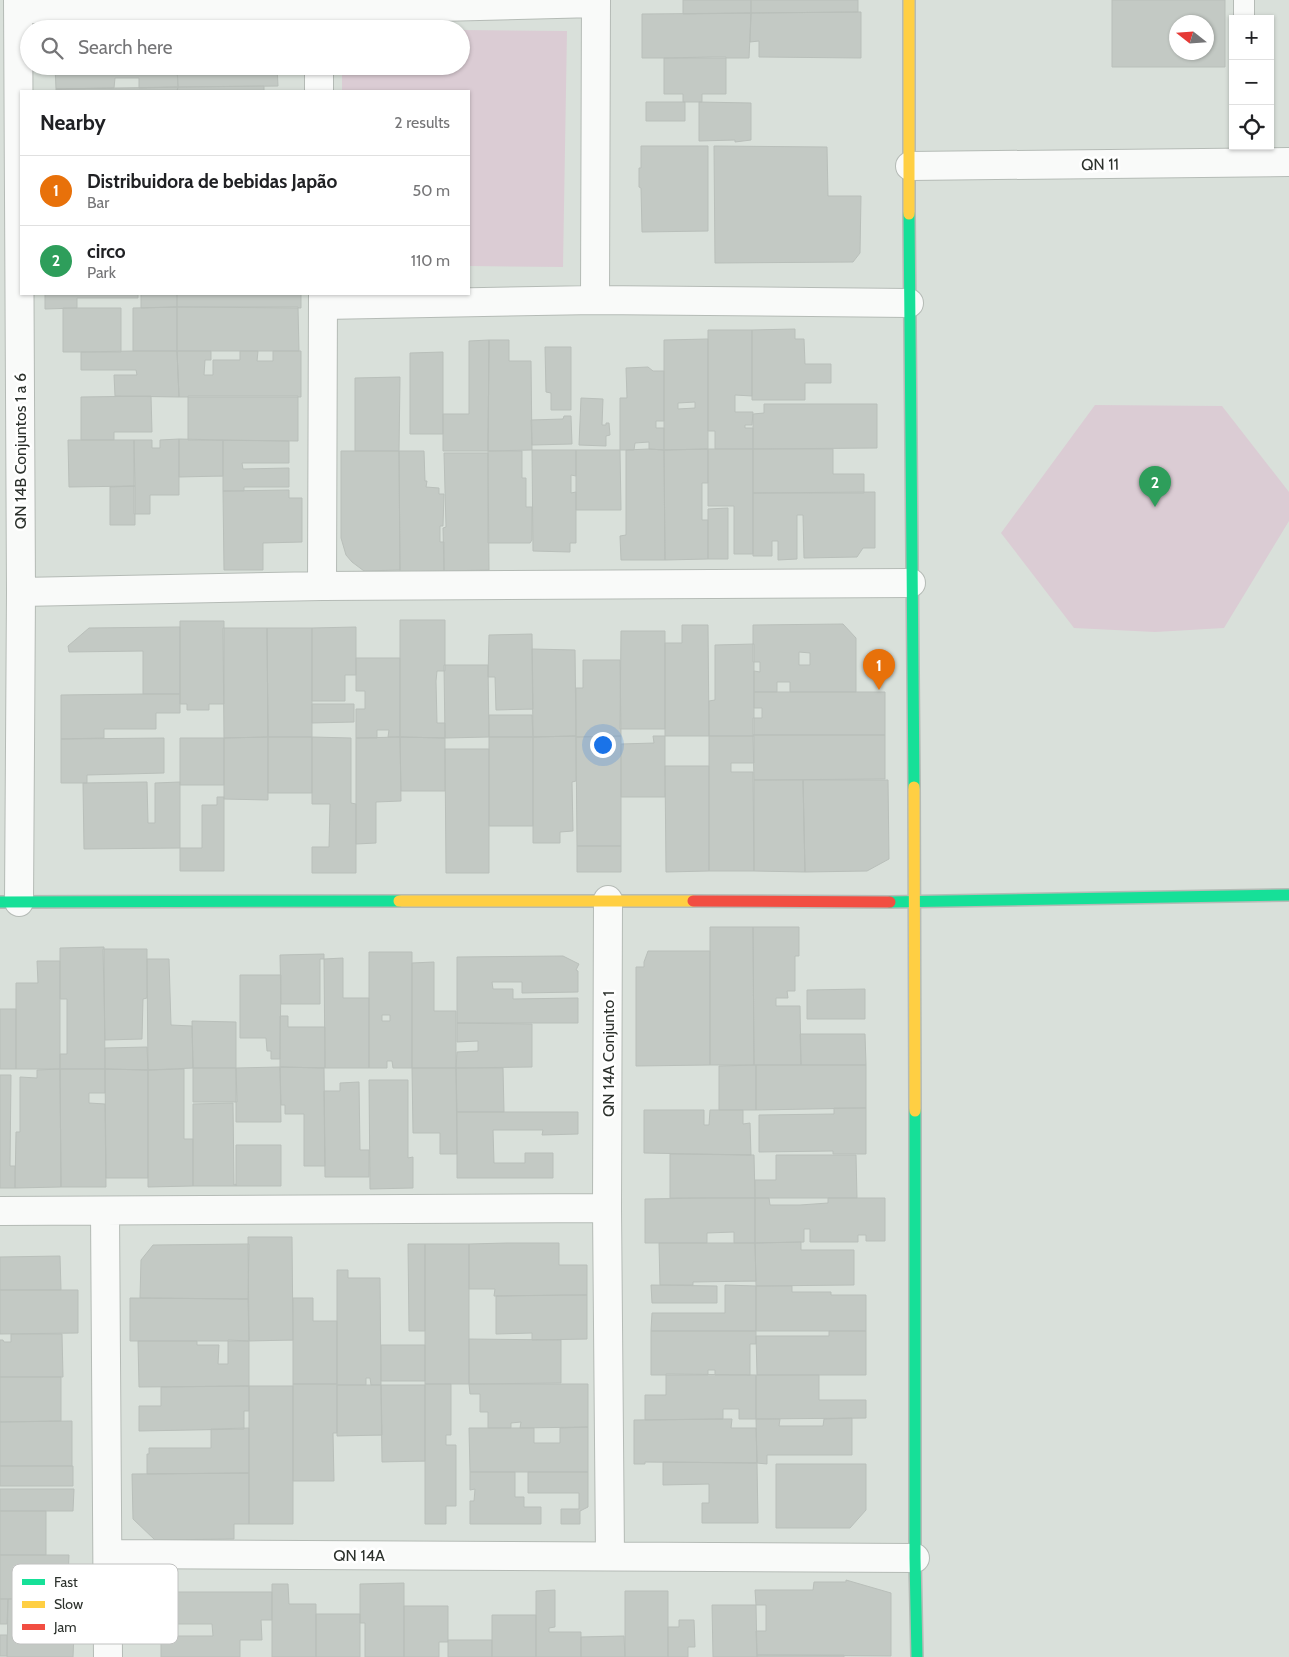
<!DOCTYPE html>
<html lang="en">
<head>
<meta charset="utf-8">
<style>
  :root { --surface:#fff; --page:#f6f6f6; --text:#202124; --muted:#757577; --line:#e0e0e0; --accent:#1a73e8 }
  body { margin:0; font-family:Cabin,sans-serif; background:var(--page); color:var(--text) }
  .controls { position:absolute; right:15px; top:15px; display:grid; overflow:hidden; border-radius:0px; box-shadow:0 1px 4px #0004 }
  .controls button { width:45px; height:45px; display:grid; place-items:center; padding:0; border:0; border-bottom:1px solid var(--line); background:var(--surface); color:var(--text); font:25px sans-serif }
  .compass { position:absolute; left:1169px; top:15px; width:45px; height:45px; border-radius:50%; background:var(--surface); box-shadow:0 1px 4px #0004; rotate:287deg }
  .you { position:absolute; left:602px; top:744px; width:18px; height:18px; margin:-12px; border:4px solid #fff; border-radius:50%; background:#1a73e8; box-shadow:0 0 0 8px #1a73e833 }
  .badge { display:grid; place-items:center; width:32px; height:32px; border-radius:50%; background:var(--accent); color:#fff; font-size:16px; font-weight:700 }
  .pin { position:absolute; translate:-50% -41px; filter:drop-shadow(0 1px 2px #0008) }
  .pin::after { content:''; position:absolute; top:26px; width:18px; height:15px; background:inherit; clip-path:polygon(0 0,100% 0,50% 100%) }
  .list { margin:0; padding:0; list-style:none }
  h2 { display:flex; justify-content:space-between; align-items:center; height:65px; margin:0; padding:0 20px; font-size:21px }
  h2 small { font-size:16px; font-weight:400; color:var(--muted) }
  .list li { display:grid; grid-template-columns:32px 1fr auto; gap:15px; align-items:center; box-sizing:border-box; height:70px; padding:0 20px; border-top:1px solid var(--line) }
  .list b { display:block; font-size:19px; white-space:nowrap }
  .list p { margin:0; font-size:16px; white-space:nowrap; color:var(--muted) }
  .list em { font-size:16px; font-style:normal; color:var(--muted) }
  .icon { flex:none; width:28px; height:28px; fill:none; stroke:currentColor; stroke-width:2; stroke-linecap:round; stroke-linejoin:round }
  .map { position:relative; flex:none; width:1289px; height:1657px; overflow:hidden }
  .search { position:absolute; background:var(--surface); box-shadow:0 1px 4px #0004; left:20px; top:20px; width:450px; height:55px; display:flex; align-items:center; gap:12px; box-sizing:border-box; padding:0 18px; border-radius:28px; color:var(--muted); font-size:19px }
  .panel { position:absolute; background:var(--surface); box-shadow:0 1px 4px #0004; left:20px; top:90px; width:450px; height:205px; border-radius:0px }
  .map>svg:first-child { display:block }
  .green { fill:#dbccd4 }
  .building { fill:#c3c9c4; stroke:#b9bfba; fill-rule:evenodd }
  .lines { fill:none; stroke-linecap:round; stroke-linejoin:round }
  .lane-casing { stroke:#b5bbb6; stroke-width:22 }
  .street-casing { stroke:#b5bbb6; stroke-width:30 }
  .fast-casing { stroke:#b5bbb6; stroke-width:14 }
  .slow-casing { stroke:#b5bbb6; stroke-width:14 }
  .jam-casing { stroke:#b5bbb6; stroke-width:14 }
  .lane { stroke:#f9faf9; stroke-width:20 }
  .street { stroke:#f9faf9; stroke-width:28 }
  .fast { stroke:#16e098; stroke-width:11 }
  .slow { stroke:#ffcf43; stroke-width:11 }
  .jam { stroke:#f24e42; stroke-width:11 }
  .labels { text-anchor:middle; stroke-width:5; stroke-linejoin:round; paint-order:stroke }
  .street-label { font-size:16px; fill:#2c312c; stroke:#fff }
  .key { fill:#fff; stroke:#c0c1c0; stroke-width:1 }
  .key-label { font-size:14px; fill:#2c312c }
</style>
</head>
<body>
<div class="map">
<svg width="1289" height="1657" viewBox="0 0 1289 1657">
  <rect width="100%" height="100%" fill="#d9e0da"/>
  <path class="green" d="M461 30 567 31 563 267 469 266V91H342V66H461Z
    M1095 405 1222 406 1289 492V521L1224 628 1155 632 1074 628 1001 533Z"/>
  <path class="building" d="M683 0H751V13L683 14Z
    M751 0H858V12L751 13Z
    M1112 0H1225V67H1112ZM1176 22H1206V52H1176Z
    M861 12V58L759 57V41L750 42 751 13Z
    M751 13 749 58H642V14Z
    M712 57H726V94H702V102H683V94H664V58Z
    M55 66H177L178 87 139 88V78H115L114 88 56 89Z
    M177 66H277L278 86 178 87Z
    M264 86V91H177L178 87Z
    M178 87 177 91H56V89Z
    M646 102H685V121H646Z
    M699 102 751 103V140L735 142V140L699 141Z
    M641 146H708V231L642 232 641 188 639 187V168H641Z
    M714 146 827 147 828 196H861L860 253 853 262 715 263Z
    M45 294H138V298H77V308L45 309Z
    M141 294H177V307L141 308Z
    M177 294H301V308L177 307Z
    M177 307H298L299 351H177Z
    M177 307V351H133V308Z
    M63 308H121V352H63Z
    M795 329V339H804L805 364H831V383H805V400H752V330Z
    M708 330H752V396L735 395V412H753L752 425H745V428H753V449H715V431H708Z
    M708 339V449L664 450V340ZM695 402V408L678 409V403Z
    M489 340 488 451H443V414H469V341Z
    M489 340H509V361H531L532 450 488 451Z
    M545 347H571V410H551V393L546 392Z
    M133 351H177L179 397 115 396 114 375H137L136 370H81V352Z
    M177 351H211V360H205L204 375H213V360H240V351H258L257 361H273V351H301V397H179Z
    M443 352V434H410V353Z
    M648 367 653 371H664V421H656V428H664V450L649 449V442L635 443 634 450H620V398H627L626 368Z
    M400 377 399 451H355V378Z
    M151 396 152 432H114V440H81V397Z
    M188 396H298V441L188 440Z
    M581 398 603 399 602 425H606V423H609L610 435 606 436V446L579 445Z
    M764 404H877V448L753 449V414L764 413Z
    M564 416H571L572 444 532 445 531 420 563 419Z
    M179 439V495H150V514H134V440H152V448H160V440Z
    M179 439 223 440V476L179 477Z
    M68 440H134L135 486 69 487Z
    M223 440 289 441V463H242L243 469 289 468V487H244V491H223Z
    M649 449 664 450 665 560H621L620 536 626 535V450Z
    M708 449H753V554H734V506H708Z
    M708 449V483H702V520H708V559L665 560 664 450Z
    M753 449H833V474H864V493H753Z
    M532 450H576V476L571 475V493L576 492V543H570V552L533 551Z
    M576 450H620L621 510H576Z
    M341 451H399L400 570 364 571 352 562 346 555 341 538Z
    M399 451H424L425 481H427L426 487 439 488V494H444L443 526H440V542H444V571L400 572Z
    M488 451H522V478H526V507H532V540L530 543H488Z
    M444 453H488L489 570 444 571 443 528 446 527Z
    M135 486V525H110V487Z
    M289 490V498H302V542L263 543V570H224L223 491Z
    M875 492V548H863L857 557 804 558 803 515H797V559L778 560V541H772V556H753V493Z
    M728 508V559H708V509Z
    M400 620H445V671H437L436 681 437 723H445V738L400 737Z
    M180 621H224V704H209V710H187V704H180Z
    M843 624 856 638V692H790V682H777V692H754V671L760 672V662H753V625ZM799 652 810 653V665H799Z
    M682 625H708L709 736H665V643H682Z
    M180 627V694H143V651L69 652 68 646 89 628Z
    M356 627V675H345V701H312V628Z
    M223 628H267L268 737 224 738Z
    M267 628H312V737H268Z
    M621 631H665V729H620Z
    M532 634 533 709 496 710 495 677H488L489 635Z
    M754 644V736H709V701L715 700V645Z
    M532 649 575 650 576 736 533 737Z
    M356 658H400V737H388L389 730H377V738H356V709H365V691H356Z
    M583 660H620L621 736 576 737V688H583Z
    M444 665H488L489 737 445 738Z
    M754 692H885V735H753V718H762V708H754Z
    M143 694H180V713H156V729H104V738L61 739V695Z
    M312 704H354V722L312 723Z
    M489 715H532L533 737H489Z
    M753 735H885V779L754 780Z
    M621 736V846H577L576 737Z
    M653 736H665V797H621V744L654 743Z
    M709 736H754V763H731V772H753L754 871H709Z
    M268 737H312V793H268Z
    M268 737V800L224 799V738Z
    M312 737 351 738V803L356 804V873H312V847H329L330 804H312Z
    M400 737 445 738V791H401Z
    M400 737 401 801 376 802V843L356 844V738Z
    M489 737H533V826H489Z
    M533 737 576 736V781L572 782 573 831 560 832V843H533Z
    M164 738V773L87 775V783H61V739Z
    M180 738H224V785H180Z
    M445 749H489V873H446Z
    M665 766H709V871L666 872Z
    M754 780H803L805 872 754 871Z
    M803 780H888L889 859 867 871 805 872Z
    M147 782 148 823H155V783L180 782V848L84 849 83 783Z
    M217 797H224V871H180V848H202V805H217Z
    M577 846H621V872H577Z
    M710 927H753L754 1065H710Z
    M753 927H799V956H795V991H787L788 998H776V1006H800L801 1065H754Z
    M104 947 105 1069H60V1054H67V999H60V948Z
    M103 949H147V998L143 999 142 1039 105 1040Z
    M648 951H710V1065L636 1066V967H644V962Z
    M369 952H412V1068H393L392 1061H387V1068H369ZM382 1015H390V1021H382Z
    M324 954V959H320V1004H281L280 955Z
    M563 956 579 964 576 970 578 971V992L522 993V982H492L493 989H513V999L578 998V1023H457V957Z
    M343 958V998H369V1068H325L324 959Z
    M147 959H169L171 1025 192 1026 193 1068 148 1070Z
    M37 961H60V1069H16V983H38Z
    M434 962V1011H456V1068H412V963Z
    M240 975H281L280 1059H271V1051H267L266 1038H240Z
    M865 989V1019H807V990Z
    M0 1009H16V1069H0Z
    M280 1016H288V1027H325V1068L280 1067Z
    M192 1021 236 1022V1068H193Z
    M457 1023 532 1024V1067L456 1068 457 1052 478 1051V1041L457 1042Z
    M800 1034H865L866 1065H801Z
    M147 1047 148 1070 105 1069V1048Z
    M756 1065V1110H719V1066Z
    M756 1065H866V1108L756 1110Z
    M280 1067 281 1122H236V1068Z
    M280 1067 324 1068 325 1166H304V1114H285V1105H281Z
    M193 1068H236L237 1102H193Z
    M412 1068H456L457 1154H440V1133H413Z
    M456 1068H503L504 1112H457Z
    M60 1069H105V1093H89V1103L105 1104 106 1187H61Z
    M60 1069 61 1187 15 1188 16 1132H20V1077L37 1078V1070Z
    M105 1069 148 1070V1178H106Z
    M184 1069V1139H193V1186L148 1187V1070Z
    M0 1075H11L10 1166H15V1188H0Z
    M369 1080H408V1158L413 1157V1188L370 1189Z
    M359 1082 360 1150H369V1177H325L324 1091H340V1083Z
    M233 1103 234 1185 236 1184V1186H193V1104Z
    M834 1108H866V1154H833V1151L759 1152V1115L834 1114Z
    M644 1110H704V1125H709L710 1110H743V1124L750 1123 751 1155 644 1153Z
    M457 1112H578V1134L542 1135 543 1130H493L494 1163H525V1153H553V1178H457Z
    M236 1145H281V1186H236Z
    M670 1154 754 1155 755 1198H670Z
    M776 1155H856L857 1198H755V1180H776Z
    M706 1198H755V1243H734V1232L707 1233V1243H645V1199Z
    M755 1198H769L770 1205H800L828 1203V1198H885V1241H866V1235H858V1242H810V1229H804V1242L755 1243Z
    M248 1237H292L293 1340 249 1341Z
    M801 1242V1250H854V1285L756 1286 755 1243Z
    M507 1243H559V1265H587V1295L494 1296 495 1289H469V1244Z
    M659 1243H755L756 1281 693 1282V1285H660Z
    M249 1244 248 1299 140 1298 141 1260 153 1245Z
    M408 1244H425V1331H409Z
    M425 1244H469V1384H425Z
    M60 1256 61 1290H0V1257Z
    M337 1270H348V1278H380L381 1385H371L370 1378H366V1385H337Z
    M651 1285 717 1286V1303H652Z
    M725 1285 756 1286V1331H651L652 1313H725Z
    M756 1286H792V1292H831V1295H866V1331H756Z
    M0 1290H78V1333L0 1334Z
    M560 1295H587V1339L532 1340V1333L496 1334V1296Z
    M130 1298 248 1299 249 1341H130Z
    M293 1298H313V1321H337V1384H293Z
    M651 1331H756V1344H750V1375H715V1370H708V1375H651Z
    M829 1331H866V1375H757L756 1336H829Z
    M11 1334H62L63 1377H0V1340H3L4 1342H11Z
    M469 1339 561 1340V1383L469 1384Z
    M228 1340 249 1341V1386L139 1387 138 1341H197V1345H219L218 1364H228Z
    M381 1345H425V1381H381Z
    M666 1374 756 1375V1419H739V1409H723V1419L645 1420V1395H666Z
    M756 1375H819V1400H866V1418L756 1419Z
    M0 1377H61V1421L0 1422Z
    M293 1384H337V1433H333L334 1481H293Z
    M425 1384H451V1435H446V1445H456V1506H446V1524H425Z
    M469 1384H588V1427L520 1428 521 1422 511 1423V1428H488V1412H480V1394H470Z
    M337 1385H381L382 1435 337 1436Z
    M381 1385H425V1461L382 1462Z
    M249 1386H293V1524H249Z
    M249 1386V1411H244V1429L139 1431V1406H161V1387Z
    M852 1418V1455H767V1464L757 1463 756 1419H780L779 1426H823L824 1419Z
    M723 1419H732L731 1428H756L757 1463 645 1462V1464H634V1420Z
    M72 1421V1466H0V1422Z
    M588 1427V1472H470L469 1428H534V1443H560V1428Z
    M249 1428V1473L147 1474V1454H149V1448H211V1429Z
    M663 1462 757 1463 758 1523H702V1503H709V1484L663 1485Z
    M776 1464H866V1510L850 1528H776Z
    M0 1466H73V1486H0Z
    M470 1472H515V1497H524V1507H541V1524H470V1501H474L475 1489 470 1490Z
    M528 1472H588V1507L580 1511V1524H561V1509H579V1493H528Z
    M249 1473V1524H234V1539L155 1540 133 1519 132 1474Z
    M0 1489H74L73 1511H0Z
    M0 1511H46V1555H0Z
    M0 1555H69L68 1579H60V1598L0 1599Z
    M846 1580 891 1593V1656L757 1655 756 1631H766V1605H756L755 1590H813L814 1582H846Z
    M404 1583V1657H365V1623H360V1584Z
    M272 1584H288L289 1604H316V1657H272Z
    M555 1590V1627L549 1628V1632H581V1657H536V1591Z
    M625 1591H668V1657H625Z
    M171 1592H272V1620H261L262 1640H240V1657H161V1636H213L212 1624H171Z
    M74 1598V1620H64V1633H74L73 1657H7L8 1599ZM29 1620H54V1633H29Z
    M0 1599H8L7 1624H0Z
    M712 1605H756L757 1657H713Z
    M404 1606H448V1642H439V1657H404Z
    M316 1614H360V1657H316Z
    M492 1615H536V1657H492Z
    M679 1620H694L695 1647H688V1657H668V1627H679Z
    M0 1635H7V1656H0Z
    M624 1636 625 1657H581V1637Z
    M448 1640H492V1657H448Z
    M757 1655H844V1657H757Z"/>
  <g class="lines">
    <g class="lane-casing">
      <path id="lane" d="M1244 19V0"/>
    </g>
    <g class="street-casing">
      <path id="street" d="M18 0 21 592 19 902
        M18 9 317 10 596 3
        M319 66V91
        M910 166 1289 162
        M595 300 596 0
        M323 305 595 300 909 303
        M322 586 323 294
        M21 592 322 586 911 583
        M608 900 607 1208 610 1556
        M0 1211 607 1208
        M105 1211 108 1657
        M108 1554 915 1558"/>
    </g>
    <g class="fast-casing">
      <path id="fast" d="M909 214 914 787
        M0 902 399 901
        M890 902 1289 895
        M915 1111V1558L917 1657"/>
    </g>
    <g class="slow-casing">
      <path id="slow" d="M909 0V214
        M914 787 915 1111
        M399 901H693"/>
    </g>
    <g class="jam-casing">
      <path id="jam" d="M693 901 890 902"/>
    </g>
    <use href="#lane" class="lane"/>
    <use href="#street" class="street"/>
    <use href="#fast" class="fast"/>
    <use href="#slow" class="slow"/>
    <use href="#jam" class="jam"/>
  </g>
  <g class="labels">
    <g class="street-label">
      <text transform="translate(1100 164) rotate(-1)" y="6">QN 11</text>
      <text transform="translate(20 451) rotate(-90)" y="6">QN 14B Conjuntos 1 a 6</text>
      <text transform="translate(608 1054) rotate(-90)" y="6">QN 14A Conjunto 1</text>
      <text x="359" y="1561">QN 14A</text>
    </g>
  </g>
  <rect x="12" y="1564" width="166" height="80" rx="8" class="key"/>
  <rect x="22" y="1579" width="23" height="6" fill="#16e098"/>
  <rect x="22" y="1601" width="23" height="7" fill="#ffcf43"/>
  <rect x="22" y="1624" width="23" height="6" fill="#f24e42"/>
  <g class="key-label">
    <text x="54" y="1587">Fast</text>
    <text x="54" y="1609">Slow</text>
    <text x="54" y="1632">Jam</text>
  </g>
</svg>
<div class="controls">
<button>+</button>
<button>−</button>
<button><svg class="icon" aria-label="locate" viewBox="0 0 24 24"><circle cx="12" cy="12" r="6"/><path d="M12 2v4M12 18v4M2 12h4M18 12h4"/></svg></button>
</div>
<svg class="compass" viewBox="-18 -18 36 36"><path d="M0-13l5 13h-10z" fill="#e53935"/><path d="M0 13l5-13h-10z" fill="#757577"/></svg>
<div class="you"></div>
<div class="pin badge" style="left:879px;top:690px;background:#e8710a">1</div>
<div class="pin badge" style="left:1155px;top:507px;background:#2e9e5b">2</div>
<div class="search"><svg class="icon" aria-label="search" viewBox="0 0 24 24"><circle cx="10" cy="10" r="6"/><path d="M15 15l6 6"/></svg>Search here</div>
<section class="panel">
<h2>Nearby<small>2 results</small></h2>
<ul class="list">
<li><span class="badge" style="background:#e8710a">1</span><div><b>Distribuidora de bebidas Japão</b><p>Bar</p></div><em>50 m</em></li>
<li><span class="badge" style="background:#2e9e5b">2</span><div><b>circo</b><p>Park</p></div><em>110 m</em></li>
</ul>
</section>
</div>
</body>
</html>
